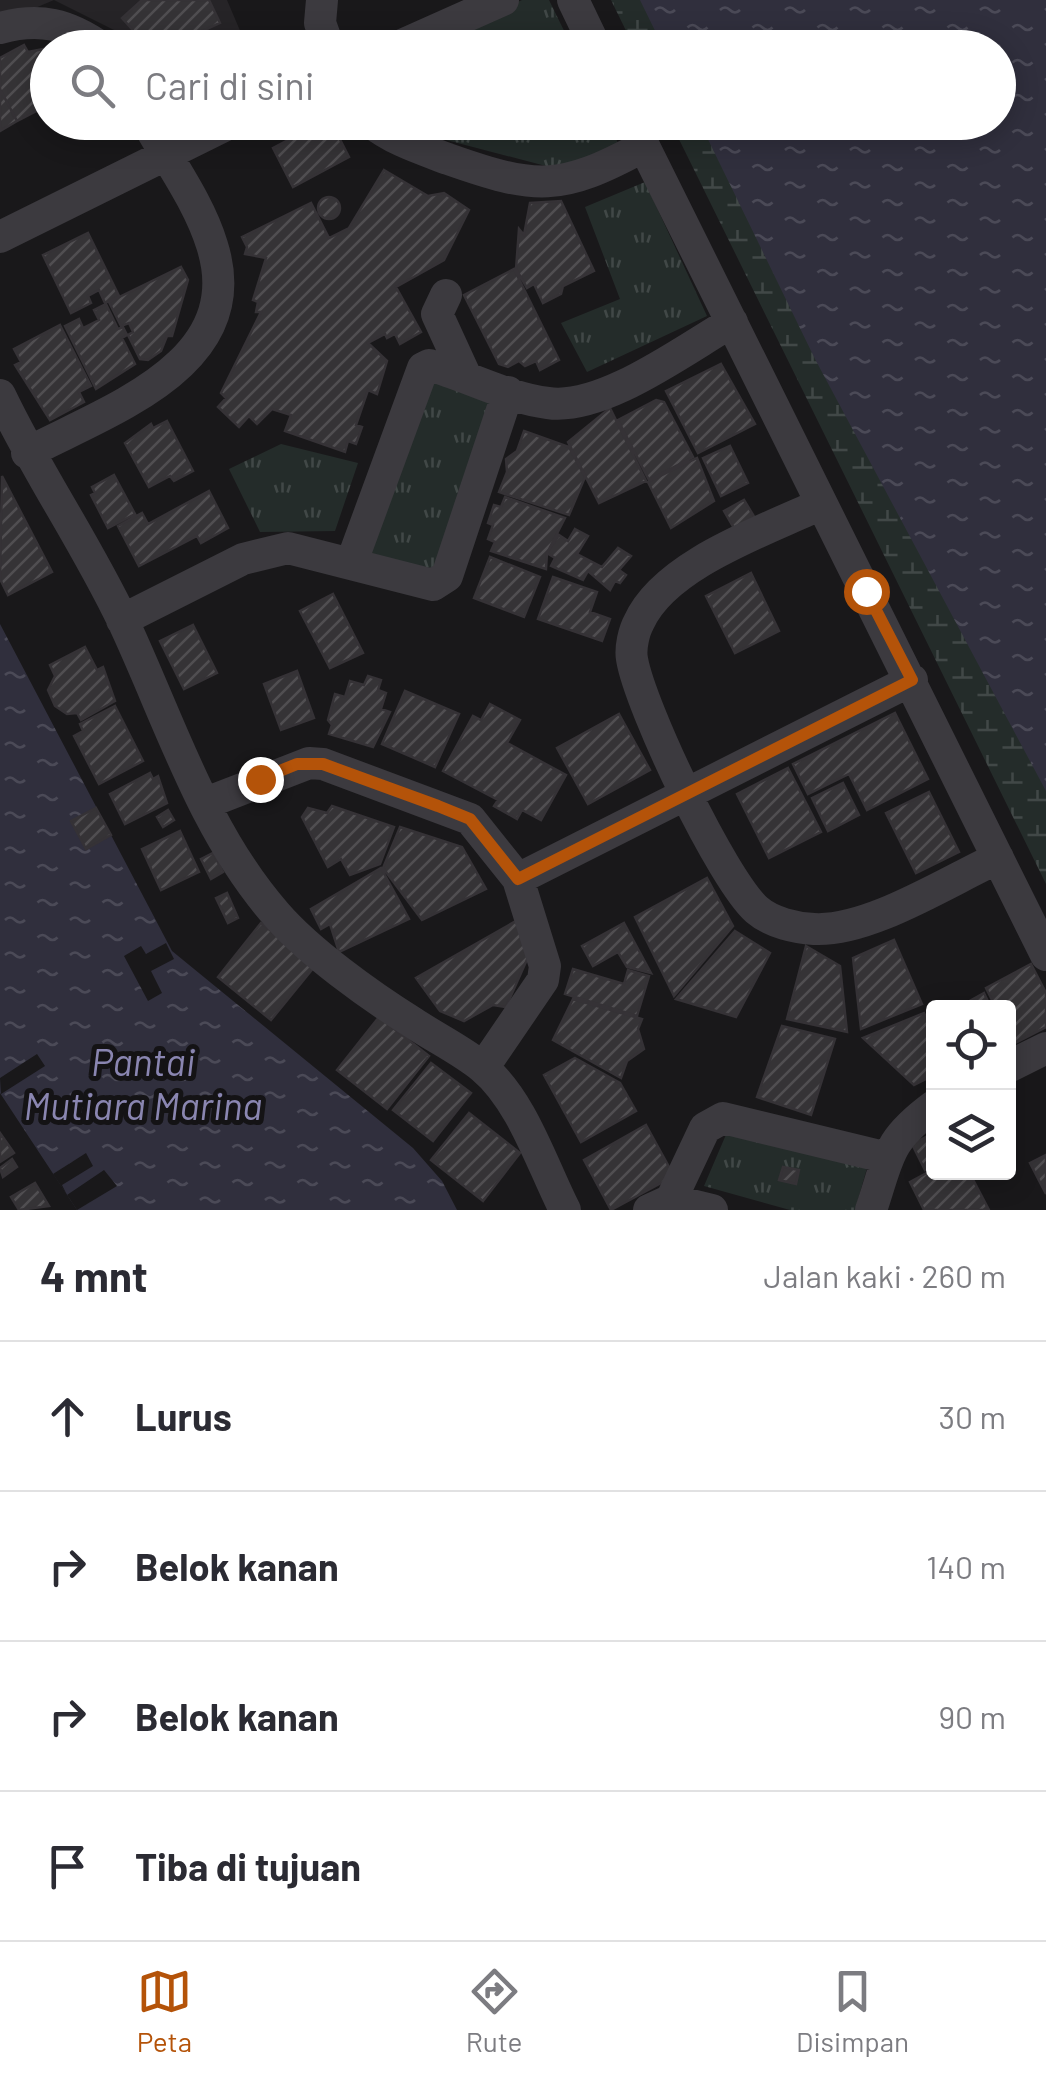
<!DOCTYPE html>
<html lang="id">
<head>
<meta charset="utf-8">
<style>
  :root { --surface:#fff; --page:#f2f2f3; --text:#2b2b33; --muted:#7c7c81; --line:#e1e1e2; --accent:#b45309 }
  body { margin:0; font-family:Barlow,sans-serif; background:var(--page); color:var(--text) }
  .controls { position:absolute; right:30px; bottom:30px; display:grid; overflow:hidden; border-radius:10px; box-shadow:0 5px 25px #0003 }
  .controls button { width:90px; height:90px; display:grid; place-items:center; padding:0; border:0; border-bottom:2px solid var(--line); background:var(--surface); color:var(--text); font:50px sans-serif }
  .stop { position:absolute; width:30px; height:30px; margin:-22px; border:8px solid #b45309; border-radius:50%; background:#fff }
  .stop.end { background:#b45309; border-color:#fff; box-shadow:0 2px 10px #0008 }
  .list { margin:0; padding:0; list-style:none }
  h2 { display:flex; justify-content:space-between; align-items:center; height:130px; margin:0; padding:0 40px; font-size:42px }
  h2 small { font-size:32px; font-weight:400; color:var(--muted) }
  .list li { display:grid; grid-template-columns:65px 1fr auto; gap:30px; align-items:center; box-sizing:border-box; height:150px; padding:0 40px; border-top:2px solid var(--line) }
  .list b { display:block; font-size:38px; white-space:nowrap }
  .list em { font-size:32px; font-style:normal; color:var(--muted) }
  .icon { flex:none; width:55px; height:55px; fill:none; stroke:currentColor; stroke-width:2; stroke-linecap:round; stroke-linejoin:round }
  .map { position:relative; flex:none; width:1046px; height:1210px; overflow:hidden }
  .search { position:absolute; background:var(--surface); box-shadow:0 5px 25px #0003; left:30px; right:30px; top:30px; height:110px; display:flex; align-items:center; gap:25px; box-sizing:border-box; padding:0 35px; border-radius:55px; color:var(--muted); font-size:38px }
  .sheet { height:730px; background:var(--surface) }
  nav { display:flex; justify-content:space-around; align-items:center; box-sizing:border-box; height:140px; border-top:2px solid var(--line); background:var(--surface); font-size:28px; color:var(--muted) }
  nav a { display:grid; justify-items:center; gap:5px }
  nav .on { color:var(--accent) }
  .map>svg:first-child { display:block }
  .built { fill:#262427 }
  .grass { fill:url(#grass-tufts) }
  .wetland { fill:url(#wetland-marsh) }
  .water { fill:url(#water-ripples) }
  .pier { fill:#19181a }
  .building { fill:url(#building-hatch); stroke:#353236; stroke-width:2.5 }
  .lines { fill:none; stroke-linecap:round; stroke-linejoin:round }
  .minor { stroke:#3c3a3f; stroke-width:32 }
  .route { stroke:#b45309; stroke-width:12 }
  .labels { text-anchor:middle; stroke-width:10; stroke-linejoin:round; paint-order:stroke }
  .water-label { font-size:38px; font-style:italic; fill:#8a86b1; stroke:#141315 }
</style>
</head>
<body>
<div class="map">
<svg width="1046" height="1210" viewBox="0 0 1046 1210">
  <defs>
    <pattern id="grass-tufts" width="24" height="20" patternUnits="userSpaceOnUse" patternTransform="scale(2.5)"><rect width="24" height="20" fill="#242c2a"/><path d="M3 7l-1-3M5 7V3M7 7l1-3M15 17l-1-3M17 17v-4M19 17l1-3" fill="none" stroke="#414847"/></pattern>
    <pattern id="wetland-marsh" width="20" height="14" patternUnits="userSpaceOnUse" patternTransform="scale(2.5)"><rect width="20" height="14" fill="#242c2a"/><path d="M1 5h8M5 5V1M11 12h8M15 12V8" fill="none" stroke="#414847"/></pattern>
    <pattern id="water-ripples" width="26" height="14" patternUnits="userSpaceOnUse" patternTransform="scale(2.5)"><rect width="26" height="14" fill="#302f3d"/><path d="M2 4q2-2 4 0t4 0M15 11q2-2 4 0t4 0" fill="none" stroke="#4b4a57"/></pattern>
    <pattern id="building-hatch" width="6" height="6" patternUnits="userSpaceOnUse" patternTransform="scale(2.5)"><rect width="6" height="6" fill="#353336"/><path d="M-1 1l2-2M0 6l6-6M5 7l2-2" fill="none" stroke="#504e51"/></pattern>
  </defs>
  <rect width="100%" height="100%" fill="#19181a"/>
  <path class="built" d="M0 0H227L247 47H131L126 36 54 0 0 23Z"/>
  <path class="grass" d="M522 0H549L572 47 421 48Z
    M395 123H608L622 151 561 170 397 127Z
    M645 182 707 316 587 372 561 323 620 299 585 207Z
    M426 377 496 391 431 578 363 557Z
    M281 444 358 463 335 531 260 532 229 469Z
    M731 1123 869 1161 855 1210H790L704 1186Z"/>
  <path class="wetland" d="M611 0H706L730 47H634Z
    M671 123H768L1046 501V884Z"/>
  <path class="water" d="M640 0H1046V791L815 359 700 123 998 122V48L663 47Z
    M0 624 172 951 413 1148 442 1181 457 1210H77L0 1093Z"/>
  <path class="pier" d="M166 943 174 959 151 971 162 993 148 1001 124 956 141 946 146 954Z
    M37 1054 45 1066 1 1094 0 1078Z
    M86 1153 93 1166 62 1185 67 1195 104 1170 117 1186 77 1210 53 1174Z"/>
  <path class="building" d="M142 0H209L220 23 166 48H149L122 18Z
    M205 35 211 48H181Z
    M24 45 28 52 48 48V105L17 121 0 89V58Z
    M0 89 17 121 0 131Z
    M307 122H331L349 157 293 187 273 148 288 140 286 134Z
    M384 170 428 196 444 193 469 210 444 260 396 287 421 332 400 344 395 334 387 338 385 334 368 343 387 361 377 394 368 390 356 425 362 427 356 444 348 441 345 452 285 431 291 415 272 409 257 424 249 416 239 427 218 407 226 398 221 393 261 312H256L258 302 253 300 266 258 245 254 247 247 242 237 311 203 329 238 349 228Z
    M318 208a11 11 0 1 1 22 0a11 11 0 1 1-22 0Z
    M561 201 594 271 563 286 561 294 543 303 534 284 527 288 516 269 519 229 524 235 530 203Z
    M88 233 119 296 105 303 99 290 88 296 91 303 71 313 43 255Z
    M181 267 188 280 172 336H167L161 351 148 360 140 359 128 335 133 332 129 323 121 326 109 302Z
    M514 269 559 360 540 370 536 361 525 366 519 361 508 367 499 364 464 295Z
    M106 304 118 329 123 327 127 335 122 338 135 364 96 389 65 326 79 319 83 328 99 320 94 310Z
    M60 325 91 386 79 392 84 402 50 420 15 365 21 362 14 349Z
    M721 364 755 424 698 453 666 391Z
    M656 400 664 402 693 457 649 480 618 420Z
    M610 408 646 481 599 503 568 442Z
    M167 421 193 471 174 481 170 476 149 487 125 443 151 424 153 428Z
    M524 431 569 447 585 477 569 515 499 492 507 472 506 459 517 451Z
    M730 446 748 483 721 496 703 458Z
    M697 458 714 501 671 528 648 482Z
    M114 475 135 514 108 528 91 495 95 493 92 487Z
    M2 476 52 572 8 595 0 579Z
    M209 491 228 528 201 543 197 536 139 566 118 526 142 513 148 524Z
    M505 497 565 518 547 553 546 569 491 551 495 542 488 539 493 525 488 523 494 505 501 507Z
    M744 500 755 518 735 530 724 511Z
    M575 529 588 536 577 554 602 567 618 548 631 556 619 570 626 575 620 583 615 581 610 590 588 571 583 580 551 566 555 558 547 553 559 535 568 541Z
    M490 557 540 577 524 617 474 598Z
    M751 573 779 631 735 653 706 596Z
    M553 577 597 592 590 612 610 619 602 641 538 619Z
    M333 594 363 653 330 668 300 611Z
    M193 625 217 673 184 689 160 641Z
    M85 647 97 670 103 667 115 701 81 720 77 713 67 714 55 706 48 690 55 676 50 665Z
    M297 671 314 718 281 730 264 684Z
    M368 676 381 680 378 690 386 693 381 709 390 712 373 747 329 734 332 725 328 720 335 694 345 697 350 681 364 685Z
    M405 691 459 714 435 767 382 744Z
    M490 704 520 720 507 743 566 775 541 820 522 810 517 819 494 806 498 800 443 771 473 716 481 720Z
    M115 706 143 761 99 784 74 736 83 731 80 724Z
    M895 713 928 779 867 810 849 774 808 794 793 764Z
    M619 714 650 770 588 804 557 748Z
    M788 768 821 832 769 858 737 794Z
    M150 773 153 779 158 776 167 803 125 824 110 794Z
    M843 783 859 815 828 831 812 798Z
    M929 792 959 852 916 873 886 813Z
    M332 806 394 827 380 864 350 875 341 859 328 867 302 817 308 808 327 813Z
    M96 808 111 835 86 849 71 821Z
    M168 810 174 820 163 827 157 817Z
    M400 827 462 847 486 889 422 920 383 868Z
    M180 831 199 872 161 890 142 849Z
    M213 853 223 872 211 879 201 859Z
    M381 868 409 919 339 952 330 924 321 929 311 909Z
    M707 878 733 926 674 996 635 917Z
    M227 893 238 918 228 923 216 898Z
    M516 921 533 946 506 1007 493 1005 464 1021 440 1011 416 978Z
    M261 923 315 966 271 1020 218 977Z
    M624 923 651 973 627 967 618 952 593 966 582 946Z
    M735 931 770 953 736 1017 676 999Z
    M894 940 922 1004 861 1029 853 958Z
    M806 946 840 966 847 1032 787 1019Z
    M1031 964 1046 993V1027L1015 1043 1008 1031V1008H996L986 988Z
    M573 969 624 984 628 970 649 976 637 1016 565 994Z
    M984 993 991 1008H957Z
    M573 999 642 1019 638 1029 644 1049 627 1061 621 1078 553 1040Z
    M924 1013 934 1031V1075L914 1085 863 1038Z
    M379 1017 429 1056 387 1109 337 1070Z
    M782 1026 835 1039 811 1115 757 1097Z
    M575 1058 620 1083 636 1111 581 1142 544 1075Z
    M431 1063 471 1093 433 1141 393 1110Z
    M469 1113 520 1153 483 1201 431 1160Z
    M646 1125 674 1176 611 1210 584 1160Z
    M0 1133 14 1153 0 1162Z
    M934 1133V1166L925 1170 912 1144Z
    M1046 1155V1194L1030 1163Z
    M12 1159 17 1167 3 1177 0 1168Z
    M783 1167 799 1170 796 1184 779 1180Z
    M934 1169 969 1172 989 1210H924L910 1182Z
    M35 1183 49 1206 19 1210 11 1197Z"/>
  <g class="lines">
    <path class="minor" d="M322 0 320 23 329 48
      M573 0 596 48
      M0 28C40 17 68 24 102 48
      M395 48 503 0
      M371 122C393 140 422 149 448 159 536 190 560 192 644 146
      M632 122 1046 955
      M0 237 232 122
      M446 295 437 314 465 375
      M0 395C37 473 86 543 123 621 169 719 203 831 276 914 309 952 369 995 412 1022 434 1037 461 1050 482 1067 522 1100 542 1165 565 1210
      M27 453C108 410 250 364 212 245 199 202 169 162 147 122
      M821 504C766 530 665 564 639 622 634 631 630 648 632 659 640 707 722 879 757 910 772 923 796 928 814 929 869 932 948 881 998 858
      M351 564 423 368 429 365C468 376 508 398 548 403 603 411 685 349 732 322
      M122 620 243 559 288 548 433 585 447 576 508 392
      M206 803 309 763 323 764 470 819 518 879 545 966 543 980 483 1068
      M518 879 912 680
      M1008 1067 1046 1048
      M671 1200 712 1210
      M649 1210 671 1200 705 1128 723 1118 884 1157
      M871 1210C889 1158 885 1142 934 1106"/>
  </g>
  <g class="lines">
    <path class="route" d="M260 779 297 764H323L438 806 470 819 518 879 912 680 866 591"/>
  </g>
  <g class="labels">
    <g class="water-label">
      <text x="143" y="1076">Pantai<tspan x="143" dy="44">Mutiara Marina</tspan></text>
    </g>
  </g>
</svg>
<div class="controls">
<button><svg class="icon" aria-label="locate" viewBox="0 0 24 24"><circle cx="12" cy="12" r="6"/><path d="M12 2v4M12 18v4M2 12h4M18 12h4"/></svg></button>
<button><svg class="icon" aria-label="layers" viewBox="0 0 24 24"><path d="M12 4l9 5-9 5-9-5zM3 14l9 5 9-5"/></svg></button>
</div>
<div class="stop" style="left:866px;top:591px"></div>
<div class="stop end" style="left:260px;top:779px"></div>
<div class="search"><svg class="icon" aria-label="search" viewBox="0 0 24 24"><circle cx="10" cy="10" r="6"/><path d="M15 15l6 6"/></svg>Cari di sini</div>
</div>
<section class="sheet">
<h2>4 mnt<small>Jalan kaki · 260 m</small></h2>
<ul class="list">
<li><svg class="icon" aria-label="ahead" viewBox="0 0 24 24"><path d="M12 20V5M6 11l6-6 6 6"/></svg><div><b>Lurus</b></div><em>30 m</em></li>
<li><svg class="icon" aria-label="right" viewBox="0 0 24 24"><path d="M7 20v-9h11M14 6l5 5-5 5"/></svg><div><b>Belok kanan</b></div><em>140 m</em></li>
<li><svg class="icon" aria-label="right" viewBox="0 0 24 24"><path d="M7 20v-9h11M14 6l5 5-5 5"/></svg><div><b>Belok kanan</b></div><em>90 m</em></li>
<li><svg class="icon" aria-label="arrive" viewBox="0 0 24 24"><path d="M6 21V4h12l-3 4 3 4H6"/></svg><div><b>Tiba di tujuan</b></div></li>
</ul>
</section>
<nav>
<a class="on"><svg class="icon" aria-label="map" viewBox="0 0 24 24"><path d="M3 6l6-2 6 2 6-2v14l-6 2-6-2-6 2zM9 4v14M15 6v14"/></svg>Peta</a>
<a><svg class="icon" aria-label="directions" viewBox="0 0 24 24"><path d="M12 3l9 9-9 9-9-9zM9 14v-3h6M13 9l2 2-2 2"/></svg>Rute</a>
<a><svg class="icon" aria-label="saved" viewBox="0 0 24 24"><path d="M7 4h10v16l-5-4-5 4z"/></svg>Disimpan</a>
</nav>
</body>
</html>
